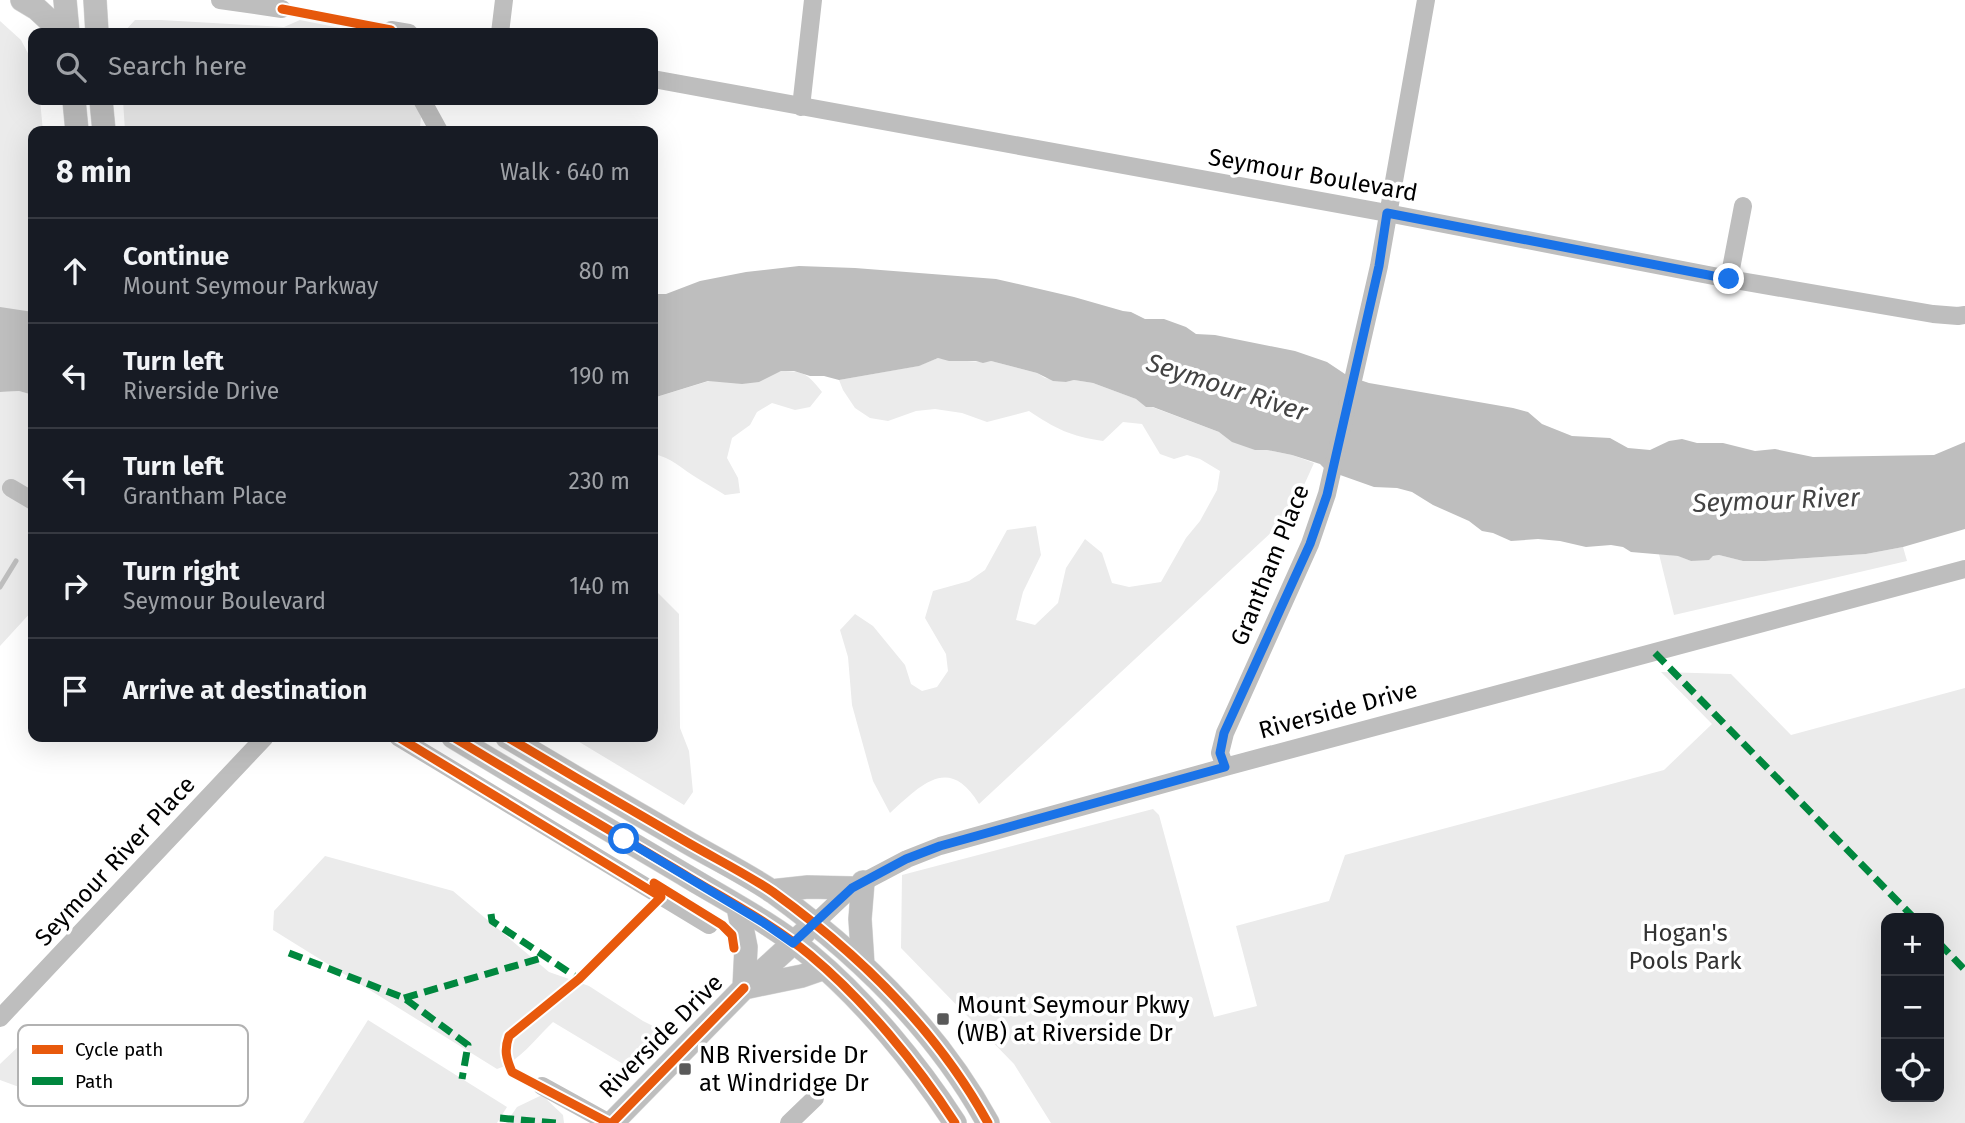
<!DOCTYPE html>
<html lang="en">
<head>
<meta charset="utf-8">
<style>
  :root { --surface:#171b24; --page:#242831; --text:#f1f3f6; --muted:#9ea1a6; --line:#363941 }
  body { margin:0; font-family:"Fira Sans",sans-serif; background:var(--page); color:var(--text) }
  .controls { position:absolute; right:21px; bottom:21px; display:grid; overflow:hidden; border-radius:14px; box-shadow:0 7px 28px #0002 }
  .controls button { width:63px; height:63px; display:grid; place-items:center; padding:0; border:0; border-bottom:2px solid var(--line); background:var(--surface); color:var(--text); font:35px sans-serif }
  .stop { position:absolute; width:21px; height:21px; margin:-16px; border:5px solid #1a73e8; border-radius:50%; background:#fff }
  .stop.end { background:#1a73e8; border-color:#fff; box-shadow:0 2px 7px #0008 }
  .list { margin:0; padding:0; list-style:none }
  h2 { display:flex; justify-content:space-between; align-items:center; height:91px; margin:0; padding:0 28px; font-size:30px }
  h2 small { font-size:23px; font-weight:400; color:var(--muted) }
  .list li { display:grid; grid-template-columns:46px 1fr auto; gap:21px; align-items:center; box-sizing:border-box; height:105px; padding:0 28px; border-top:2px solid var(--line) }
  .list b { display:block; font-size:26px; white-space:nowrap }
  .list p { margin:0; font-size:23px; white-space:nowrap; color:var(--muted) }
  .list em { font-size:23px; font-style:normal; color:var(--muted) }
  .icon { flex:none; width:38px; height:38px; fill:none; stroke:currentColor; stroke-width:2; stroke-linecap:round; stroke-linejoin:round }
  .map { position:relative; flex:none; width:1965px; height:1123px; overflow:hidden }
  .search { position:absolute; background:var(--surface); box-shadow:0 7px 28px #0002; left:28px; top:28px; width:630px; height:77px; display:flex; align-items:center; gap:18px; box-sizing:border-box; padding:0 24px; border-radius:14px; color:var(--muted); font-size:26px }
  .panel { position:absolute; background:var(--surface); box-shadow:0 7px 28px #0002; left:28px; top:126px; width:630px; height:616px; border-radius:14px }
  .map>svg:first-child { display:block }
  .green { fill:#ebebeb; fill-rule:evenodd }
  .water { fill:#bebebe }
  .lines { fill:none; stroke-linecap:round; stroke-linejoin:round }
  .stream { stroke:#bebebe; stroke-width:5 }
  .major-casing { stroke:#dbdbdb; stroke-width:24 }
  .minor { stroke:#bebebe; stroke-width:18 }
  .major { stroke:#bebebe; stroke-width:23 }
  .quiet { stroke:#00873e; stroke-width:7; stroke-dasharray:14 7; stroke-linecap:butt }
  .cycleway-casing { stroke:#fff; stroke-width:13 }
  .cycleway { stroke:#e8590c; stroke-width:9 }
  .route { stroke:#1a73e8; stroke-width:9 }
  .poi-dot { fill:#595959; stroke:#fff; stroke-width:2.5 }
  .labels { text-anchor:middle; stroke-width:7; stroke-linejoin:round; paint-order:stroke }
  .street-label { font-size:24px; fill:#000; stroke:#fff }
  .park-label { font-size:24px; fill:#323232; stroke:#fff }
  .poi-label { font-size:24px; fill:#000; stroke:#fff; text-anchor:start }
  .water-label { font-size:26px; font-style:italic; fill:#434343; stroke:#fff }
  .key { fill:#fff; stroke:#b2b2b2; stroke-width:2 }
  .key-label { font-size:19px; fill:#000 }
</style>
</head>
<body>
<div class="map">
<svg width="1965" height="1123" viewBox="0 0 1965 1123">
  <rect width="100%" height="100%" fill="#fff"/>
  <path class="green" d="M135 20H161L284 27 300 20 365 33H123Z
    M0 21 21 40 32 61 33 100H40L43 131H33V315L0 311Z
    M123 100H413L421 117 420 127 422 131H125Z
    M938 358C947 360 984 363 991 361L1037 373 1045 378 1066 382 1074 380 1093 383 1136 399 1146 406 1152 407 1267 450 1292 455 1314 463 1291 514 979 804C949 754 921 785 890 813L873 781 852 705 848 657 840 630 855 614 873 626 905 665 911 684 922 691 937 687 948 671 946 654 925 618 933 591 969 581 985 570 1007 530 1036 526 1041 555 1023 592 1016 620 1035 625 1058 603 1066 568 1085 539 1102 553 1112 583 1129 587 1161 582 1186 538 1200 521 1217 490 1220 471 1200 459 1187 455 1174 459 1160 454 1142 424 1123 422 1103 441C1070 436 1056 429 1029 411L987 422 962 413 935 409 916 411 888 421 870 418 855 408 843 390 839 380 918 366Z
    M781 371C804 371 808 374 822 392L810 407 795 410 772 403 757 412 750 425 732 438 727 458 738 478 740 493 725 495C716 489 706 484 697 478 682 469 671 457 653 454V398L709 381 749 382Z
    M19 391 33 395V610L0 646V392Z
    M1903 547 1907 561 1674 615 1659 554 1679 556 1691 561 1719 555 1743 561H1765L1866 554Z
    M653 588 679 614 680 728 689 751 693 792 684 805 571 737H653Z
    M1661 672 1731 674 1791 735 1965 688V1123H1051L1014 1064 901 948 902 875 1153 809 1159 815 1214 1017 1257 1006 1236 926 1329 901 1345 855 1664 770 1712 724ZM1886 918H1939V1097H1886Z
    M325 856 453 891 549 972 589 986 643 1021 669 1034 633 1070 553 1022C537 1037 519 1062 497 1069L273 930 274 911Z
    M368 1020 507 1107 497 1123H303Z
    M37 1042 44 1064 19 1087 0 1080V1064L21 1044Z
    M542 1095 563 1115 564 1123H506L517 1107Z"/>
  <path class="water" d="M799 266 855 268 996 279 1074 297 1123 311 1131 312 1145 319H1164L1186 327 1196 334 1215 335 1295 351 1327 362 1348 376 1369 383 1513 408 1528 412 1542 424 1572 436 1610 438 1628 448 1650 450 1669 441 1682 439 1697 443H1723L1755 451 1775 449 1813 457 1934 455 1965 442V529L1903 547 1866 554 1765 561H1743L1719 555 1713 556 1709 560 1691 561 1678 556 1631 552 1623 547 1611 545 1586 547 1560 541 1538 539 1511 541 1493 533 1482 531 1469 521 1433 505 1412 492 1397 488 1374 487 1326 470 1320 464 1292 455 1267 450H1255L1232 442 1219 432 1153 407H1146L1136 399 1093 383 1074 380 1066 382 1053 381 1037 373 991 361 983 363 976 361H949L938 358 919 366 839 380 824 376H810L794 371H781L759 382 742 384 708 381 653 398V294H666L700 281 746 272Z
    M0 307 33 312V395L19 391 0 392Z"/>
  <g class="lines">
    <path class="stream" d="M0 587 16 561"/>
    <g class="major-casing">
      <path id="major" d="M22 0 37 9 63 33
        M65 0 68 33
        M95 0 97 33
        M74 100 77 131
        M101 100 104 131
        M453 737C532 785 611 831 690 878 730 902 774 925 810 955 864 1000 917 1064 955 1123
        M507 737C566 772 626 807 685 841 714 858 745 873 773 892 859 954 937 1030 988 1123
        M863 882 860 919 863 965
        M771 891 808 887 852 888
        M738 907 746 947 744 988
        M744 988 802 976 825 968
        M612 1123 744 988 804 933"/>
    </g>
    <path class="minor" d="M220 0 282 9
      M391 30 409 33
      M500 33 504 0
      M653 79 1387 213 1729 279 1933 314 1958 316 1965 315
      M422 100 439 131
      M801 107 813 0
      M1729 279 1743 206
      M11 488 33 501
      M398 737 709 925
      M1225 767 1220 753 1225 733 1310 544 1327 494 1379 266 1426 0
      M814 924 852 888 907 859 940 846 1225 767 1965 569
      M0 1018 265 737
      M542 1086 609 1123
      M789 1123 815 1098"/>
    <use href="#major" class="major"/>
    <path class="quiet" d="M1655 653 1914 918
      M491 914 492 921 579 979
      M1939 943 1965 970
      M289 953 404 998 468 1045 462 1079
      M404 998 545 957
      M500 1118 556 1123"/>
    <g class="cycleway-casing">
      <path id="cycleway" d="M282 9 391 30
        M398 737 661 897 579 979 509 1036C504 1050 506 1058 512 1072L609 1123
        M453 737C532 785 611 831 690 878 730 902 774 925 810 955 864 1000 917 1064 955 1123
        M507 737C566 772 626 807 685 841 714 858 745 873 773 892 859 954 937 1030 988 1123
        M654 883 722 925 732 935 734 948
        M612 1123 744 988"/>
    </g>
    <use href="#cycleway" class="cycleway"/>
  </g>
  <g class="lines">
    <path class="route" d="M624 839 764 923 793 943 852 888 906 859 940 846 1225 767 1220 753 1224 733 1310 544 1327 495 1379 266 1387 213 1729 279"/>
  </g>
  <g class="poi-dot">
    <rect x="936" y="1012" width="14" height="14" rx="3.5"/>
    <rect x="678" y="1062" width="14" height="14" rx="3.5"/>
  </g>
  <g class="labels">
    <g class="street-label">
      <text transform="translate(1313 175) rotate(10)" y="8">Seymour Boulevard</text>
      <text transform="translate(1270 565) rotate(-68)" y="8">Grantham Place</text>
      <text transform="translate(1338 710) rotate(-15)" y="8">Riverside Drive</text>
      <text transform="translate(115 861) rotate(-47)" y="8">Seymour River Place</text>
      <text transform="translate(661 1036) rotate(-45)" y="8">Riverside Drive</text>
    </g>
    <g class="park-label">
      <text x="1685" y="941">Hogan's<tspan x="1685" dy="28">Pools Park</tspan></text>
    </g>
    <g class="poi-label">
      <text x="957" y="1013">Mount Seymour Pkwy<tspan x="957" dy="28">(WB) at Riverside Dr</tspan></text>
      <text x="699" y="1063">NB Riverside Dr<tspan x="699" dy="28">at Windridge Dr</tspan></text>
    </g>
    <g class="water-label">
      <text transform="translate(1227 387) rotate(18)" y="9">Seymour River</text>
      <text transform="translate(1776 500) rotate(-2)" y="9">Seymour River</text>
    </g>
  </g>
  <rect x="18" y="1025" width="230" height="81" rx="10" class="key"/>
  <rect x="32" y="1045" width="31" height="9" fill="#e8590c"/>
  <rect x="32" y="1077" width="31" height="8" fill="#00873e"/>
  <g class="key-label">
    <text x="75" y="1056">Cycle path</text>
    <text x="75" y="1088">Path</text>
  </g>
</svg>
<div class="controls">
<button>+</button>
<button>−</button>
<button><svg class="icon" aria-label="locate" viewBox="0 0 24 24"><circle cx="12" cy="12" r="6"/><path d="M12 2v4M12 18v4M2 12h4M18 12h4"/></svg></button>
</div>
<div class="stop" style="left:624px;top:839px"></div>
<div class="stop end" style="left:1729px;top:279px"></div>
<div class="search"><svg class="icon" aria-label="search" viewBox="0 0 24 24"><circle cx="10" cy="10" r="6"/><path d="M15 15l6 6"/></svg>Search here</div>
<section class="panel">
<h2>8 min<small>Walk · 640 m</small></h2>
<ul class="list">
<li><svg class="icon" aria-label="ahead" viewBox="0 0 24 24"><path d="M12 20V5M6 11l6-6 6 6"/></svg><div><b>Continue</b><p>Mount Seymour Parkway</p></div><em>80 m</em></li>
<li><svg class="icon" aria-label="left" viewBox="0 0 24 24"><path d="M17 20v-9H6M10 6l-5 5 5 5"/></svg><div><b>Turn left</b><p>Riverside Drive</p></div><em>190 m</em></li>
<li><svg class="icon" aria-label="left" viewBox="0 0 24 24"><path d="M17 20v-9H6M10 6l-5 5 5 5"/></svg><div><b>Turn left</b><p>Grantham Place</p></div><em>230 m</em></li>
<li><svg class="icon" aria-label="right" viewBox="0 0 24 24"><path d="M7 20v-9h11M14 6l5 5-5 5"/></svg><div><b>Turn right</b><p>Seymour Boulevard</p></div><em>140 m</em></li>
<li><svg class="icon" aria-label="arrive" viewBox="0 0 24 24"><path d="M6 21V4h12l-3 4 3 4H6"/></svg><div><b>Arrive at destination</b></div></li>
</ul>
</section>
</div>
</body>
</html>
